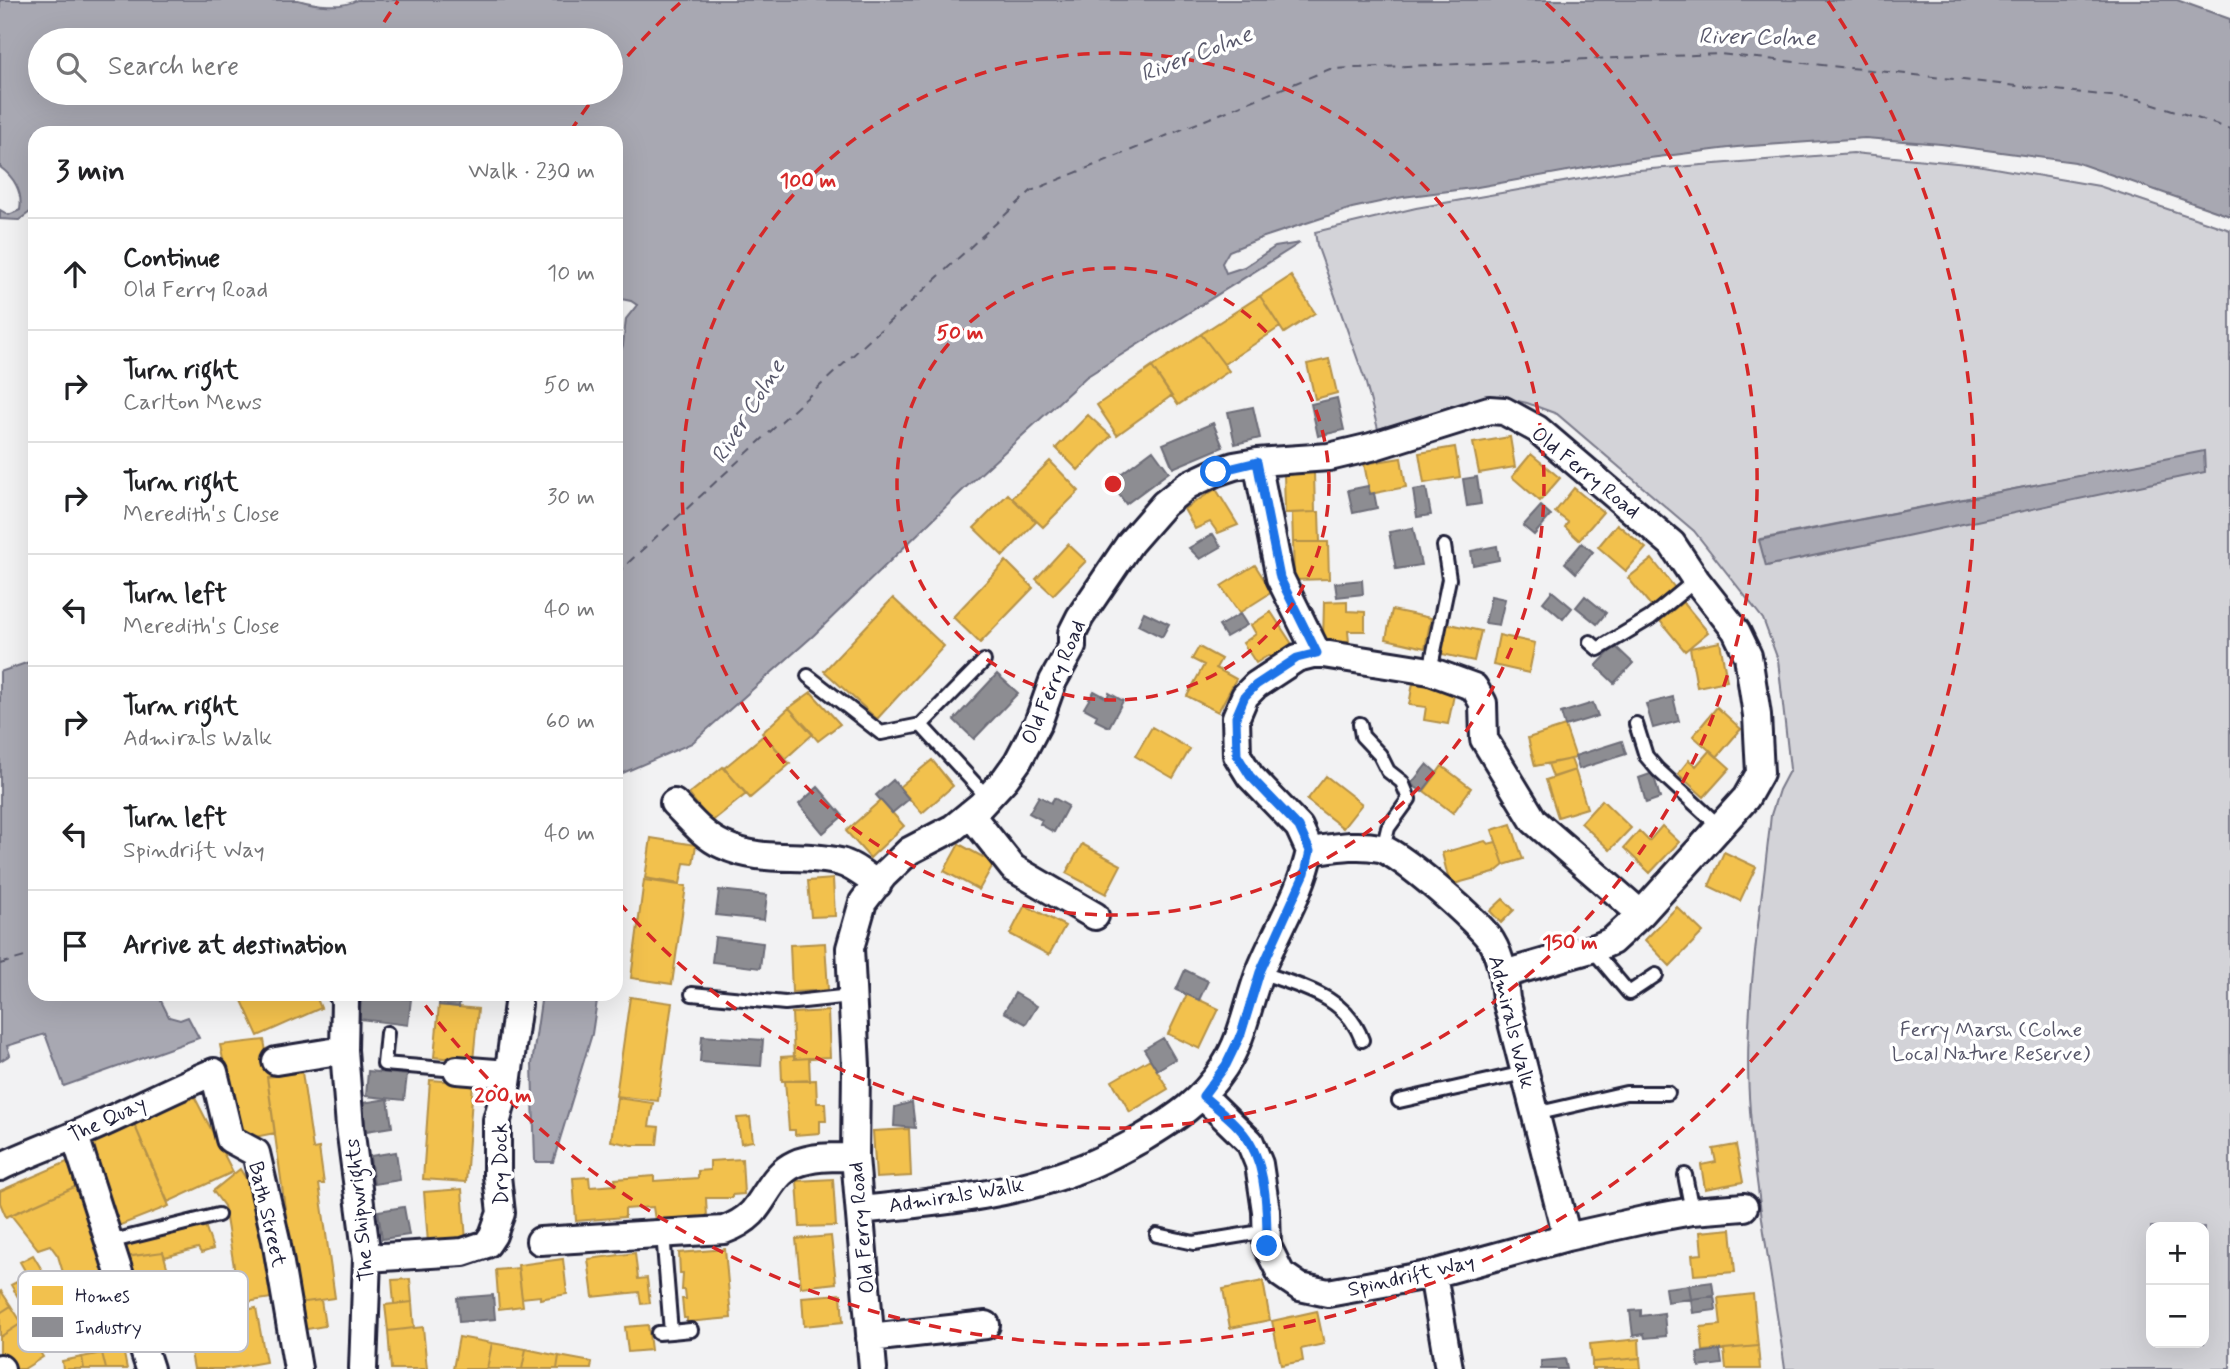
<!DOCTYPE html>
<html lang="en">
<head>
<meta charset="utf-8">
<style>
  :root { --surface:#fff; --page:#f6f6f6; --text:#202124; --muted:#757577; --line:#e0e0e0 }
  body { margin:0; font-family:Mynerve,sans-serif; background:var(--page); color:var(--text) }
  .controls { position:absolute; right:21px; bottom:21px; display:grid; overflow:hidden; border-radius:14px; box-shadow:0 7px 28px #0002 }
  .controls button { width:63px; height:63px; display:grid; place-items:center; padding:0; border:0; border-bottom:2px solid var(--line); background:var(--surface); color:var(--text); font:35px sans-serif }
  .stop { position:absolute; width:21px; height:21px; margin:-16px; border:5px solid #1a73e8; border-radius:50%; background:#fff }
  .stop.end { background:#1a73e8; border-color:#fff; box-shadow:0 2px 7px #0008 }
  .list { margin:0; padding:0; list-style:none }
  h2 { display:flex; justify-content:space-between; align-items:center; height:91px; margin:0; padding:0 28px; font-size:30px }
  h2 small { font-size:23px; font-weight:400; color:var(--muted) }
  .list li { display:grid; grid-template-columns:46px 1fr auto; gap:21px; align-items:center; box-sizing:border-box; height:112px; padding:0 28px; border-top:2px solid var(--line) }
  .list b { display:block; font-size:26px; white-space:nowrap }
  .list p { margin:0; font-size:23px; white-space:nowrap; color:var(--muted) }
  .list em { font-size:23px; font-style:normal; color:var(--muted) }
  .icon { flex:none; width:38px; height:38px; fill:none; stroke:currentColor; stroke-width:2; stroke-linecap:round; stroke-linejoin:round }
  .map { position:relative; flex:none; width:2230px; height:1369px; overflow:hidden }
  .search { position:absolute; background:var(--surface); box-shadow:0 7px 28px #0002; left:28px; top:28px; width:595px; height:77px; display:flex; align-items:center; gap:18px; box-sizing:border-box; padding:0 24px; border-radius:38px; color:var(--muted); font-size:26px }
  .panel { position:absolute; background:var(--surface); box-shadow:0 7px 28px #0002; left:28px; top:126px; width:595px; height:875px; border-radius:21px }
  .map>svg:first-child { display:block }
  .green { fill:#d3d3d8; stroke:#7a7a8a; stroke-width:2; fill-rule:evenodd }
  .water { fill:#a8a8b2; stroke:#727282; stroke-width:2; fill-rule:evenodd }
  .homes { fill:#f2c14e; stroke:#b49148; stroke-width:2 }
  .industry { fill:#8d8d92; stroke:#6d6d78; stroke-width:2 }
  .lines { fill:none; stroke-linecap:round; stroke-linejoin:round }
  .ferry { stroke:#58586b; stroke-width:2; stroke-dasharray:9 7; stroke-linecap:butt }
  .service-casing { stroke:#22223b; stroke-width:18 }
  .minor-casing { stroke:#22223b; stroke-width:32 }
  .service { stroke:#fff; stroke-width:12 }
  .minor { stroke:#fff; stroke-width:26 }
  .route { stroke:#1a73e8; stroke-width:9 }
  .ring { fill:none; stroke:#d62828; stroke-width:3.5; stroke-dasharray:12 9 }
  .labels { text-anchor:middle; stroke-width:7; stroke-linejoin:round; paint-order:stroke }
  .street-label { font-size:21px; fill:#22223b; stroke:#fff }
  .park-label { font-size:21px; fill:#57576a; stroke:#fff }
  .water-label { font-size:23px; font-style:italic; fill:#58586b; stroke:#fff }
  .key { fill:#fff; stroke:#bdbdc4; stroke-width:2 }
  .key-label { font-size:19px; fill:#22223b }
  .centre { fill:#d62828; stroke:#fff; stroke-width:3.5 }
  .ring-label { font-size:21px; text-anchor:middle; font-weight:bold; fill:#d62828; stroke:#fff; stroke-width:7; stroke-linejoin:round; paint-order:stroke }
</style>
</head>
<body>
<div class="map">
<svg width="2230" height="1369" viewBox="0 0 2230 1369">
  <rect width="100%" height="100%" fill="#f2f2f3"/>
  <filter id="ink" filterUnits="userSpaceOnUse"><feTurbulence type="fractalNoise" baseFrequency=".0143" numOctaves="2"/><feDisplacementMap in="SourceGraphic" scale="14" xChannelSelector="R" yChannelSelector="G"/><feConvolveMatrix kernelMatrix="1 2 1 2 8 2 1 2 1" color-interpolation-filters="sRGB"/></filter>
  <g filter="url(#ink)">
    <path class="green" d="M1853 153 1977 165 2099 186 2230 230V1369H1785C1773 1283 1756 1198 1750 1111 1742 1015 1761 912 1771 815L1779 790 1790 769 1778 660 1763 619 1694 531 1557 414 1527 403 1499 397 1378 429 1365 380 1317 245 1315 232 1416 208 1626 171ZM2203 452 1767 566 1760 540V539ZM2151 1227H2204V1343H2151Z"/>
    <path class="water" d="M0 0H298C315 5 341 9 357 0H2177L2230 19V216L2075 162 1941 144 1865 138 1737 147 1618 162 1472 188 1403 197 1352 208 1261 238 1229 251 1222 263 1226 273 1244 267 1275 247 1300 243 1086 377 964 489 814 635 692 743 616 776V365L623 345 626 319 637 305 631 301 616 298V133H35V210H33L19 220 0 219V210L9 215 20 210C23 192 14 177 0 167ZM40 40H611V93H40Z
      M2204 451 2205 472 1766 566 1759 540Z
      M35 660V994H160L159 997 169 1017 180 1020 188 1017 199 1038 64 1086 45 1034 7 1046 10 1055 0 1061V672Z
      M542 994H598L592 1034 553 1162H535L532 1064Z"/>
    <path class="homes" d="M1291 276 1315 313 1284 333 1260 296Z
      M1260 296 1280 327 1224 364 1201 334Z
      M1201 334 1229 371 1178 405 1152 367Z
      M1329 359 1337 393 1315 399 1307 364Z
      M1152 367 1171 396 1117 435 1097 405Z
      M1088 415 1111 436 1078 470 1056 448Z
      M1510 437 1515 467 1479 473 1473 443Z
      M1455 447 1460 477 1424 483 1419 453Z
      M1531 454 1560 478 1540 501 1512 477Z
      M1401 458 1406 487 1370 494 1364 464Z
      M1050 461 1079 491 1043 527 1012 498Z
      M1314 472 1315 512 1285 513 1284 473Z
      M1574 488 1603 512 1579 540 1565 527 1568 522 1555 512Z
      M1216 489 1238 525 1218 533 1210 522 1195 529 1184 509Z
      M1008 494 1036 522 1003 556 974 528Z
      M1315 512H1319L1320 542H1293L1292 513Z
      M1617 524 1646 548 1626 571 1598 547Z
      M1293 542H1328L1329 579 1294 580Z
      M1068 544 1086 561 1053 595 1036 579Z
      M1652 559 1675 588 1652 607 1628 578Z
      M1006 561 1033 588 980 643 953 617Z
      M1255 565 1272 592 1239 613 1221 586Z
      M893 598 944 646 877 719 824 671Z
      M1347 601V611L1365 612V631H1348L1349 642H1323L1324 602Z
      M1683 602 1708 632 1685 651 1660 621Z
      M1392 610 1431 618 1425 648 1386 639Z
      M1271 612 1292 644 1271 658 1269 655 1256 663 1243 643 1256 634 1251 625Z
      M1445 623 1481 631 1474 661 1438 653Z
      M1499 635 1535 643 1529 673 1493 665Z
      M1720 642 1727 681 1697 687 1690 648Z
      M1199 647 1221 659 1216 668 1236 679 1218 712 1187 696 1204 665 1192 659Z
      M1413 683 1455 690 1448 724 1424 720 1426 707 1409 705Z
      M811 692 840 724 818 741 789 708Z
      M1717 707 1741 729 1717 757 1693 736Z
      M789 708 813 734 785 759 762 733Z
      M1565 726 1576 758 1535 766 1528 738Z
      M1152 727 1190 749 1173 778 1135 756Z
      M764 735 790 764 750 798 724 768Z
      M1710 750 1730 768 1704 797 1678 774 1689 760 1696 766Z
      M1571 759 1575 770 1553 777 1548 764Z
      M932 760 953 786 922 813 899 787Z
      M1442 766 1471 788 1453 813 1424 791Z
      M723 767 746 794 711 822 689 794Z
      M1575 770 1587 808 1558 817 1546 780Z
      M1326 776 1362 804 1343 828 1307 800Z
      M881 800 904 826 870 858 846 831Z
      M1602 800 1631 828 1610 850 1581 823Z
      M1511 824 1523 859 1504 865 1492 830Z
      M1662 826 1679 842 1650 873 1624 848 1639 831 1649 841Z
      M651 838 696 845 693 864 684 863 680 884 645 878Z
      M1485 841 1488 844 1496 842 1504 865 1494 873 1450 885 1442 853Z
      M959 844 994 863 979 890 944 871Z
      M1082 844 1121 865 1106 894 1066 873Z
      M1724 852 1756 867 1740 901 1709 886Z
      M833 879 835 916 811 917 808 881Z
      M644 880 686 886 672 984 631 978Z
      M1503 899 1514 910 1501 923 1490 911Z
      M1025 905 1065 926 1049 955 1010 934Z
      M1677 907 1703 932 1670 966 1645 940Z
      M825 943 828 990 792 992 790 945Z
      M239 994H315L321 1008 258 1036Z
      M1187 994 1219 1009 1200 1049 1168 1034Z
      M630 997 672 1003 658 1101 616 1096Z
      M439 1005 478 1009 473 1061 434 1057Z
      M828 1011 830 1057 794 1059 792 1013Z
      M264 1040 270 1076 267 1077 275 1133 240 1140 220 1045Z
      M795 1056 794 1059 809 1058 810 1081H782L781 1057Z
      M1150 1059 1168 1089 1130 1112 1112 1081Z
      M302 1072 313 1149 319 1148 324 1184H319L335 1298 298 1303 267 1077Z
      M430 1080 473 1083 466 1182 423 1179Z
      M816 1080 817 1103H825L826 1121H820V1133L795 1135V1130H789L785 1081Z
      M192 1092 233 1172 168 1202 132 1119Z
      M617 1098 653 1103 649 1126 659 1127 657 1145H632L611 1141Z
      M750 1117 753 1141 741 1143 737 1118Z
      M132 1119 169 1206 113 1228 93 1139Z
      M909 1129 911 1176 876 1178 873 1131Z
      M1736 1145 1743 1182 1705 1189 1701 1165 1716 1162 1713 1149Z
      M742 1159 744 1194 732 1195V1198H706L707 1217 674 1222V1218L655 1220 653 1207 625 1209V1217L576 1221 573 1178 589 1177 590 1187 616 1185 615 1179 654 1176V1181L698 1178V1171L710 1170V1161Z
      M69 1161 79 1185 6 1217 0 1203V1191Z
      M240 1169 257 1196 278 1297 240 1303 224 1206 213 1191Z
      M833 1179 836 1226 800 1227 797 1181Z
      M79 1185 116 1299 77 1314 71 1297 65 1300 62 1292 68 1289 58 1256 50 1245 38 1249 11 1215Z
      M462 1189 466 1240 428 1243 424 1192Z
      M205 1225 213 1249 201 1253 198 1248 165 1257 163 1252 120 1258 117 1245 173 1232 174 1234Z
      M1731 1229 1735 1272 1694 1275 1692 1255 1702 1254 1700 1232Z
      M831 1236 836 1283 801 1287 796 1239Z
      M725 1249 731 1318 687 1322V1318H684L682 1299H686L685 1290H682L683 1273H680L679 1253Z
      M163 1252 179 1311 146 1317 123 1257Z
      M635 1253 638 1279 647 1278 650 1303 641 1304 639 1292 593 1297 588 1259Z
      M33 1255 48 1280 35 1288 20 1262Z
      M563 1259 567 1294 540 1299V1296L522 1298 518 1265Z
      M518 1268 523 1306 499 1309 496 1270Z
      M24 1278 62 1344 49 1351 11 1285Z
      M410 1279 412 1302 394 1304 392 1280Z
      M1263 1281 1270 1320 1230 1328 1223 1289Z
      M1 1291 11 1306 0 1313V1292Z
      M841 1294 843 1322 804 1326 802 1297Z
      M1753 1294 1758 1346 1703 1351 1701 1327 1721 1325 1718 1298Z
      M321 1300 325 1326 301 1330 298 1303Z
      M412 1302 414 1328 388 1331 385 1305Z
      M11 1306 22 1323 0 1337V1313Z
      M256 1308 266 1362 226 1369H194L185 1320Z
      M1317 1311 1324 1344 1301 1349 1303 1361 1281 1365 1272 1321Z
      M22 1323 43 1357 24 1369H11L0 1352V1337Z
      M648 1325 651 1350 628 1352 625 1327Z
      M423 1327 427 1369H391L388 1331Z
      M459 1337 492 1343 487 1369H453Z
      M1639 1339 1640 1358 1592 1362 1590 1344Z
      M492 1343 526 1349 522 1369H487Z
      M1758 1346 1760 1369H1726L1724 1349Z
      M123 1349 127 1369H106L102 1353Z
      M526 1349 559 1356 557 1369H522Z
      M102 1353 106 1369H84L82 1357Z
      M559 1356 592 1362 591 1369H557Z
      M82 1357 84 1369H63L62 1361Z
      M1640 1358 1641 1369H1592V1362Z"/>
    <path class="industry" d="M1337 398 1344 430 1318 436 1311 404Z
      M1253 407 1260 438 1235 444 1228 412Z
      M1213 423 1223 447 1173 468 1163 444Z
      M1153 450 1169 472 1126 504 1110 482Z
      M1477 477 1481 504 1467 506 1463 479Z
      M1368 486 1370 494 1374 493 1377 508 1353 513 1348 490Z
      M1426 488 1431 515 1417 517 1413 490Z
      M1541 506 1551 515 1534 535 1523 526Z
      M1413 528 1421 565 1396 569 1389 532Z
      M1213 534 1221 547 1200 559 1189 548Z
      M1582 543 1593 552 1576 573 1565 563Z
      M1497 546 1499 560 1473 565 1471 551Z
      M1362 580 1363 594 1337 597 1335 583Z
      M1552 591 1572 608 1563 619 1543 602Z
      M1491 596 1505 599 1499 625 1485 623Z
      M1585 596 1606 613 1597 624 1576 607Z
      M1144 612 1169 624 1162 637 1138 625Z
      M1240 614 1247 625 1226 637 1219 626Z
      M1615 646 1633 663 1614 683 1596 666Z
      M997 674 1018 693 974 739 954 720Z
      M1094 691 1107 698 1109 693 1123 701 1109 727 1095 720 1097 715 1084 708Z
      M1673 697 1679 721 1653 728 1646 704Z
      M1593 703 1598 716 1565 726 1561 713Z
      M1622 741 1626 754 1579 769 1575 756Z
      M1427 764 1437 773 1422 792 1411 784Z
      M1653 773 1660 798 1646 803 1639 778Z
      M893 780 909 799 892 813 876 795Z
      M818 787 843 816 823 833 799 804Z
      M1039 796 1051 803 1054 798 1068 806 1054 832 1040 824 1042 820 1029 813Z
      M719 890 767 895 764 920 716 915Z
      M715 937 763 943 760 968 712 962Z
      M1185 970 1208 981 1199 1000 1176 990Z
      M1015 993 1037 1006 1026 1024 1004 1012Z
      M362 994 411 999 408 1025 359 1019Z
      M440 994H460L459 1007 439 1005Z
      M702 1036 763 1040 761 1066 700 1062Z
      M1163 1038 1175 1059 1157 1070 1144 1049Z
      M368 1071 407 1075 404 1100 366 1096Z
      M388 1099 392 1127 366 1131 362 1103Z
      M912 1102 915 1128 894 1126 895 1107Z
      M396 1152 400 1180 374 1184 370 1156Z
      M404 1207 409 1235 382 1239 378 1211Z
      M1712 1282 1714 1296 1691 1299 1689 1285Z
      M1689 1285 1691 1299 1667 1302 1665 1288Z
      M493 1295 495 1319 459 1322 457 1298Z
      M1714 1296 1716 1310 1693 1313 1691 1299Z
      M1641 1310V1316L1664 1313 1666 1336 1645 1338 1644 1334 1633 1336 1630 1311Z
      M1720 1350 1722 1364 1699 1367 1697 1353Z
      M1565 1359 1567 1369H1541V1361Z"/>
    <g class="lines">
      <path class="ferry" d="M616 574 1031 191 1330 69 1720 54 2139 99 2230 129
        M0 964 35 954"/>
      <g class="service-casing">
        <path id="service" d="M1590 642 1598 649 1650 618 1696 580
          M1430 671 1449 579 1444 546
          M808 676 881 733 921 725 988 798
          M1360 724 1362 736 1380 755 1388 771 1402 782 1409 799 1388 828 1383 849
          M1636 724 1646 756 1658 770 1720 827
          M921 725 984 661
          M1592 949 1629 993 1656 975
          M1260 972C1300 987 1346 995 1362 1040
          M692 994 785 1003 851 996
          M387 1033 384 1064 457 1070
          M1399 1101 1524 1073
          M1535 1114 1626 1093H1668
          M1685 1175 1692 1211
          M1157 1235 1194 1243 1267 1231
          M109 1242 218 1215
          M671 1332 691 1330
          M658 1333 671 1332 663 1233"/>
      </g>
      <g class="minor-casing">
        <path id="minor" d="M1257 462 1280 578 1317 653
          M674 803C688 817 704 837 723 845 763 864 801 852 840 862 853 865 866 877 878 884
          M970 814 1013 868 1095 916
          M1310 851 1299 827 1250 776 1237 755 1236 717 1245 696 1256 685 1297 658 1317 653 1430 671 1474 687 1483 703 1484 739 1534 821 1641 914
          M342 994 345 1000 344 1050 350 1127 367 1258 363 1369
          M276 1061 344 1050
          M457 1070 508 1074
          M1203 1096 1250 1142 1259 1164 1266 1211 1267 1246 1281 1274 1300 1287 1328 1293 1433 1274 1567 1237 1648 1219 1692 1211 1744 1207
          M75 1136 150 1369
          M0 1167C25 1155 50 1146 75 1135 122 1116 167 1091 214 1072L230 1139 256 1153 276 1240 298 1369
          M861 1210C932 1202 1006 1197 1074 1171 1098 1163 1119 1151 1141 1139 1176 1118 1201 1102 1224 1067 1244 1037 1248 1001 1261 969 1277 930 1302 891 1310 851 1333 848 1356 843 1380 848 1399 852 1481 924 1491 941 1502 959 1504 979 1506 999L1567 1237
          M540 1241 724 1230C735 1226 744 1221 752 1213 767 1196 773 1174 795 1164 813 1156 835 1157 855 1157
          M367 1258 463 1252 487 1244 493 1235 501 1213 497 1176V1120L507 1084 518 1004
          M1433 1274 1449 1369
          M870 1338 986 1325
          M0 1368 1 1369
          M873 1369 855 1157 856 1067 850 948 863 902 883 876 909 851 953 828 981 805 1005 779 1018 761 1038 723 1053 681 1072 647V633L1080 617 1130 543 1164 504 1188 485 1216 472 1234 466 1257 462 1329 457 1371 447 1489 410 1504 411 1537 429 1672 544 1696 580 1736 631 1748 656 1757 715 1760 773 1746 798 1641 914 1612 941 1598 947 1504 974"/>
      </g>
      <use href="#service" class="service"/>
      <use href="#minor" class="minor"/>
    </g>
  </g>
  <g class="lines" filter="url(#ink)">
    <path class="route" d="M1216 472 1257 462 1280 578 1317 653 1297 658 1256 685 1245 696 1236 717 1237 755 1250 776 1299 827 1310 851 1305 873 1260 972 1241 1034 1226 1065 1203 1096C1219 1110 1240 1125 1250 1143 1267 1172 1267 1214 1267 1246"/>
  </g>
  <g class="ring">
    <circle cx="1113" cy="484" r="216"/>
    <circle cx="1113" cy="484" r="431"/>
    <path d="M570 132A647 647 0 0 1 596 95M614 72A647 647 0 0 1 680 3M1546 3A647 647 0 1 1 617 900"/>
    <path d="M373 40A863 863 0 0 1 398 1M1828 1A863 863 0 0 1 419 997"/>
  </g>
  <g class="labels">
    <g class="street-label">
      <text transform="translate(1586 472) rotate(39)" y="7">Old Ferry Road</text>
      <text transform="translate(1053 682) rotate(-67)" y="7">Old Ferry Road</text>
      <text transform="translate(1512 1022) rotate(76)" y="7">Admirals Walk</text>
      <text transform="translate(107 1119) rotate(-25)" y="7">The Quay</text>
      <text transform="translate(500 1164) rotate(-91)" y="7">Dry Dock</text>
      <text transform="translate(956 1195) rotate(-9)" y="7">Admirals Walk</text>
      <text transform="translate(359 1210) rotate(-96)" y="7">The Shipwrights</text>
      <text transform="translate(268 1214) rotate(77)" y="7">Bath Street</text>
      <text transform="translate(861 1228) rotate(-95)" y="7">Old Ferry Road</text>
      <text transform="translate(1411 1275) rotate(-13)" y="7">Spindrift Way</text>
    </g>
    <g class="park-label">
      <text x="1991" y="1036">Ferry Marsh (Colne<tspan x="1991" dy="24">Local Nature Reserve)</tspan></text>
    </g>
    <g class="water-label">
      <text transform="translate(1757 36) rotate(1)" y="8">River Colne</text>
      <text transform="translate(1196 53) rotate(-21)" y="8">River Colne</text>
      <text transform="translate(747 411) rotate(-58)" y="8">River Colne</text>
    </g>
  </g>
  <rect x="18" y="1271" width="230" height="81" rx="10" class="key"/>
  <rect x="32" y="1286" width="31" height="19" fill="#f2c14e"/>
  <rect x="32" y="1317" width="31" height="20" fill="#8d8d92"/>
  <g class="key-label">
    <text x="75" y="1302">Homes</text>
    <text x="75" y="1334">Industry</text>
  </g>
  <circle cx="1113" cy="484" r="10" class="centre"/>
  <g class="ring-label">
    <text x="808" y="187">100 m</text>
    <text x="960" y="339">50 m</text>
    <text x="1570" y="949">150 m</text>
    <text x="503" y="1102">200 m</text>
  </g>
</svg>
<div class="controls">
<button>+</button>
<button>−</button>
</div>
<div class="stop" style="left:1216px;top:472px"></div>
<div class="stop end" style="left:1267px;top:1246px"></div>
<div class="search"><svg class="icon" aria-label="search" viewBox="0 0 24 24"><circle cx="10" cy="10" r="6"/><path d="M15 15l6 6"/></svg>Search here</div>
<section class="panel">
<h2>3 min<small>Walk · 230 m</small></h2>
<ul class="list">
<li><svg class="icon" aria-label="ahead" viewBox="0 0 24 24"><path d="M12 20V5M6 11l6-6 6 6"/></svg><div><b>Continue</b><p>Old Ferry Road</p></div><em>10 m</em></li>
<li><svg class="icon" aria-label="right" viewBox="0 0 24 24"><path d="M7 20v-9h11M14 6l5 5-5 5"/></svg><div><b>Turn right</b><p>Carlton Mews</p></div><em>50 m</em></li>
<li><svg class="icon" aria-label="right" viewBox="0 0 24 24"><path d="M7 20v-9h11M14 6l5 5-5 5"/></svg><div><b>Turn right</b><p>Meredith's Close</p></div><em>30 m</em></li>
<li><svg class="icon" aria-label="left" viewBox="0 0 24 24"><path d="M17 20v-9H6M10 6l-5 5 5 5"/></svg><div><b>Turn left</b><p>Meredith's Close</p></div><em>40 m</em></li>
<li><svg class="icon" aria-label="right" viewBox="0 0 24 24"><path d="M7 20v-9h11M14 6l5 5-5 5"/></svg><div><b>Turn right</b><p>Admirals Walk</p></div><em>60 m</em></li>
<li><svg class="icon" aria-label="left" viewBox="0 0 24 24"><path d="M17 20v-9H6M10 6l-5 5 5 5"/></svg><div><b>Turn left</b><p>Spindrift Way</p></div><em>40 m</em></li>
<li><svg class="icon" aria-label="arrive" viewBox="0 0 24 24"><path d="M6 21V4h12l-3 4 3 4H6"/></svg><div><b>Arrive at destination</b></div></li>
</ul>
</section>
</div>
</body>
</html>
